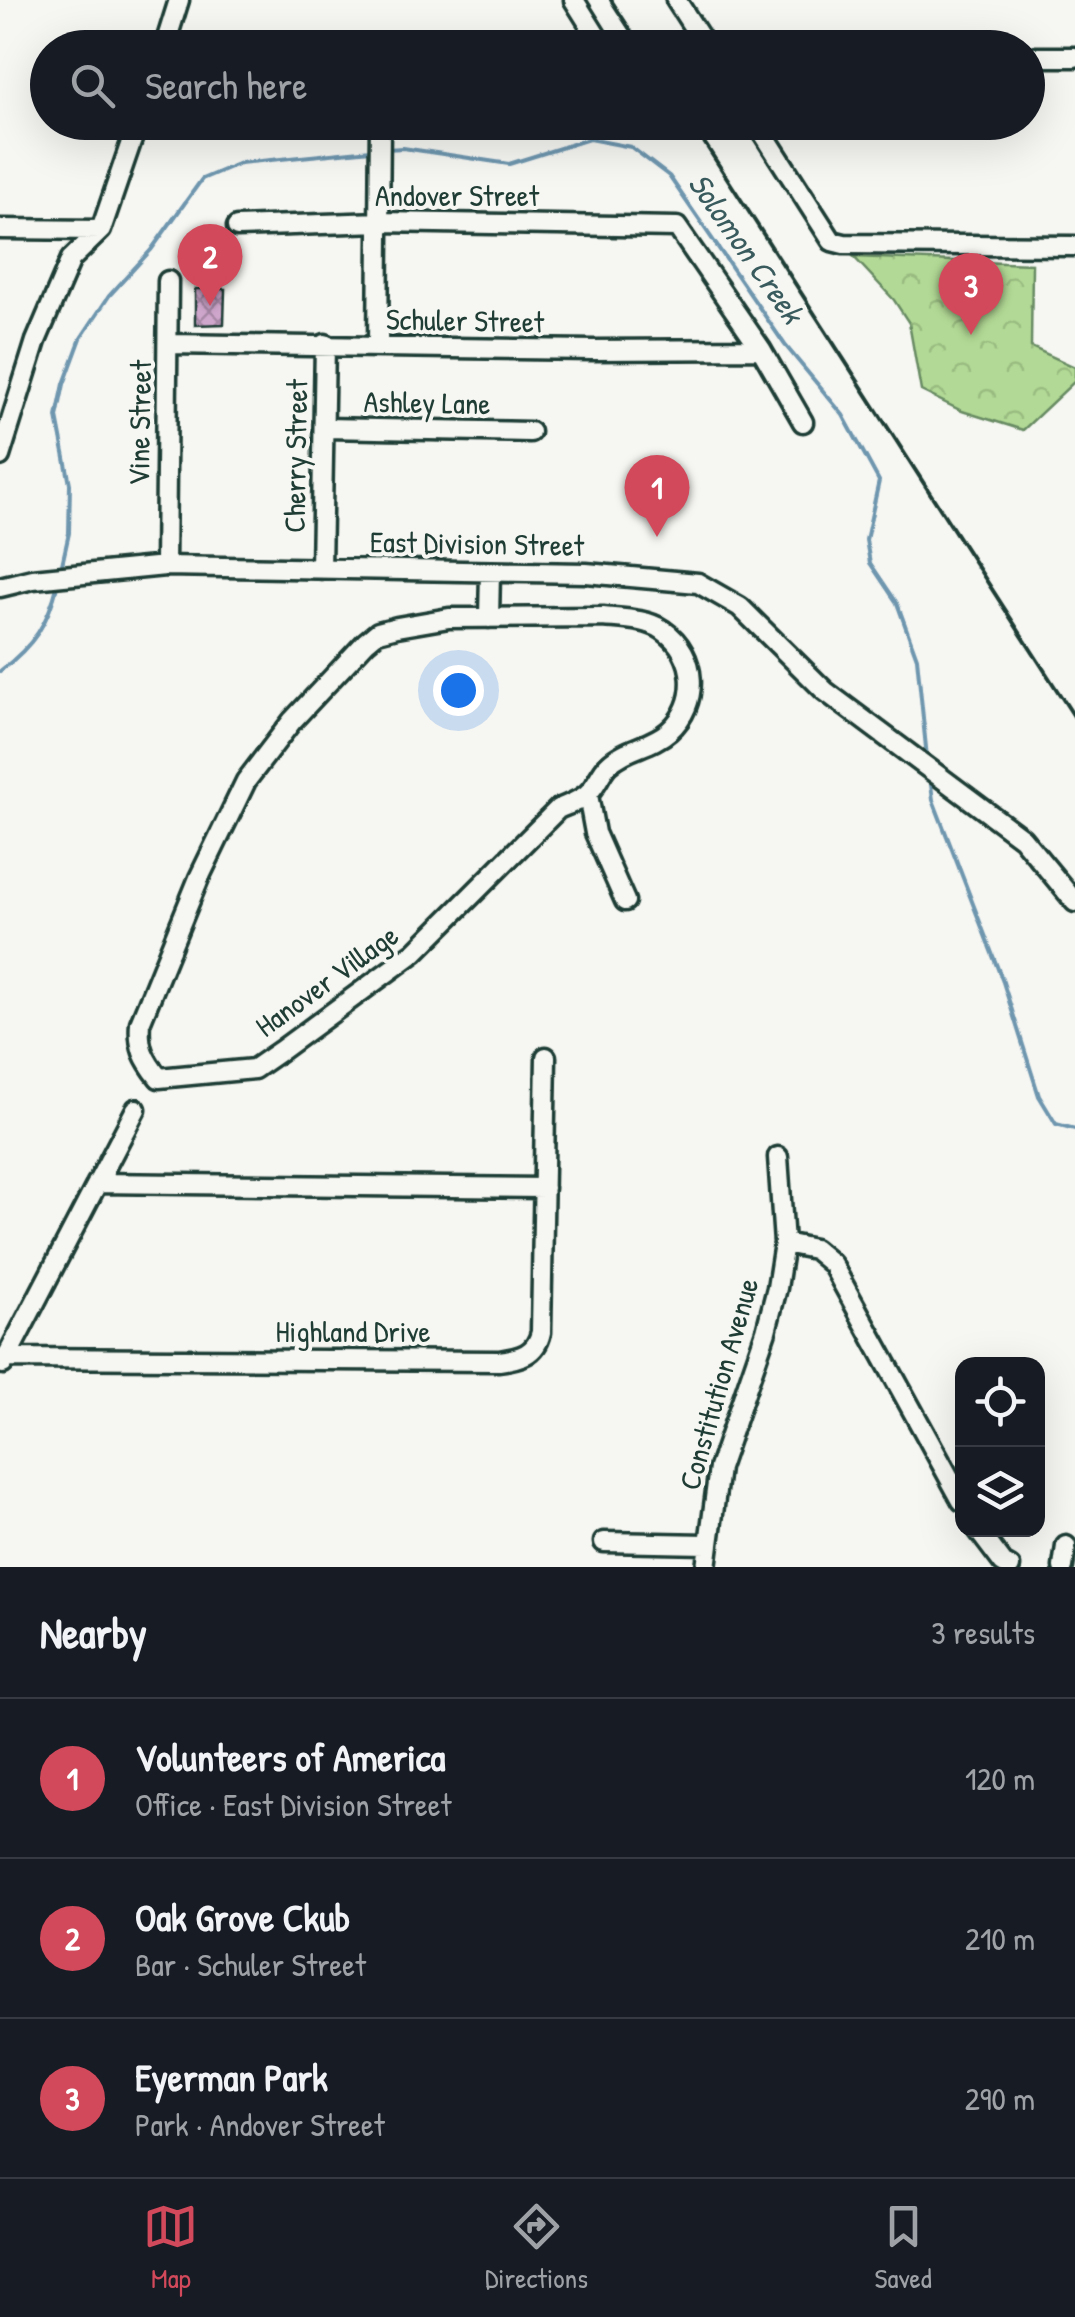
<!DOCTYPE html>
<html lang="en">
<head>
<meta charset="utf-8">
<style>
  :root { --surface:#171b24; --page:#242831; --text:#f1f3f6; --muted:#9ea1a6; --line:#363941; --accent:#d1495b }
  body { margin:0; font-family:"Patrick Hand",sans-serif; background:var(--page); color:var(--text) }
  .controls { position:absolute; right:30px; bottom:30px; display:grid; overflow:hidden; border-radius:20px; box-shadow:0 10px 40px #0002 }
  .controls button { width:90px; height:90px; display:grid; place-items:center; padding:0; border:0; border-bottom:2px solid var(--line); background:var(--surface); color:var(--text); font:50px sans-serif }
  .you { position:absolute; left:458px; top:690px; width:35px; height:35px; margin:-25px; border:8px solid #fff; border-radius:50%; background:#1a73e8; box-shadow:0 0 0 15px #1a73e833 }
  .badge { display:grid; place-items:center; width:65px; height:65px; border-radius:50%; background:var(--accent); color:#fff; font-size:32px; font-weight:700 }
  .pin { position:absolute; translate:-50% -82px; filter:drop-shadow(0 2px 5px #0008) }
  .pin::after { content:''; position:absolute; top:52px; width:35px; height:30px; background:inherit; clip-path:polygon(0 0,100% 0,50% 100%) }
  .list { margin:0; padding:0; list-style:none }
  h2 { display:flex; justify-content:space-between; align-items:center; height:130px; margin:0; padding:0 40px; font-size:42px }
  h2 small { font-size:32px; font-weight:400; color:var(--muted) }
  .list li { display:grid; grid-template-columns:65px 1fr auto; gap:30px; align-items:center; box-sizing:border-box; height:160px; padding:0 40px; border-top:2px solid var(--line) }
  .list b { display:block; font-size:38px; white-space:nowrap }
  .list p { margin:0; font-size:32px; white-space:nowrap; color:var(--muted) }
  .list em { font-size:32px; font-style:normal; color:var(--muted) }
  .icon { flex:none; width:55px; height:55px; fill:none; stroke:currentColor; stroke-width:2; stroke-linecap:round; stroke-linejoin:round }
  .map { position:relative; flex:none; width:1075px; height:1567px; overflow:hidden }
  .search { position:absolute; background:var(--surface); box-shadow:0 10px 40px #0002; left:30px; right:30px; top:30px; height:110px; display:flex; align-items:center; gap:25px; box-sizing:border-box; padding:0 35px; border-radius:55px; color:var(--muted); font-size:38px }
  .sheet { height:610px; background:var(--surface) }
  nav { display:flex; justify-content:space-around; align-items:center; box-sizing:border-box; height:140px; border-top:2px solid var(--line); background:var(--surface); font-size:28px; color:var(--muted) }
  nav a { display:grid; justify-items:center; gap:5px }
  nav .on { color:var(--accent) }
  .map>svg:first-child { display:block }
  .forest { fill:url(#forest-crowns); stroke:#688b64; stroke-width:2.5 }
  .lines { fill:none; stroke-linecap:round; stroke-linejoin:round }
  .stream { stroke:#6e96ae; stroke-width:4 }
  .building { fill:url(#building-cross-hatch); stroke:#1f3d34; stroke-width:2.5 }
  .minor-casing { stroke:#1f3d34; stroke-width:25 }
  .minor { stroke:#f6f6f2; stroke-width:18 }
  .rail { stroke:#1f3d34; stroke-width:4 }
  .labels { text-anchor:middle; stroke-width:8; stroke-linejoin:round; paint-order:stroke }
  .street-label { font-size:30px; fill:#1f3d34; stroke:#f6f6f2 }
  .water-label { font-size:32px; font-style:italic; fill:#395b5d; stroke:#f6f6f2 }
</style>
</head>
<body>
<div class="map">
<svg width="1075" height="1567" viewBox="0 0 1075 1567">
  <defs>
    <pattern id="forest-crowns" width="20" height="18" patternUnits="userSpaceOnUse" patternTransform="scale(2.5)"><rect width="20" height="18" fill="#b2d995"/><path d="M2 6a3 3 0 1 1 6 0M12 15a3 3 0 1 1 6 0" fill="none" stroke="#99bb81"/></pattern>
    <pattern id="building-cross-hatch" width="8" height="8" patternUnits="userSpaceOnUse" patternTransform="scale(2.5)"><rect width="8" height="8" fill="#cfa6cc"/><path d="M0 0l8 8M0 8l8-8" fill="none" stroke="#a788a6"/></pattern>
  </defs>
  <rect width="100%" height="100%" fill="#f6f6f2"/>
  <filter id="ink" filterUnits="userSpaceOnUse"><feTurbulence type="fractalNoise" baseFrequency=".01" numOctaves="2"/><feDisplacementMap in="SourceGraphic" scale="20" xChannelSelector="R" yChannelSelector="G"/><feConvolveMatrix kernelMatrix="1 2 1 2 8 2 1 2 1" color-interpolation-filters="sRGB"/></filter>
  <g filter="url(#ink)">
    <path class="forest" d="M854 257 1032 264 1031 347 1075 367V381L1023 430 962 411 921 391 909 323 894 300Z"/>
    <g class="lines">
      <path class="stream" d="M386 149 403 148 509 164 589 139 631 147 669 176 785 345 843 415 879 481 866 540 870 563 897 603 917 658 927 758
        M61 569 69 533 70 484 57 417 64 384 81 338 109 296 151 250 202 179 240 163 371 150
        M0 671C34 645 48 624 58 583
        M930 777 933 800 1003 982 1039 1096 1056 1124 1075 1129"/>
    </g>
    <path class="building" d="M195 289H225L224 324 195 325Z"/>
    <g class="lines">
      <g class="minor-casing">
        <path id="minor" d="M574 0 604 48
          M676 0 707 48
          M165 46 216 48
          M164 48 179 0
          M1028 57H1075
          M756 122 832 241 844 244 1075 246
          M237 227 380 222 677 227 761 349 803 422
          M0 229 101 230
          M169 344 593 350 761 349
          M378 347 380 122
          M324 428 530 432
          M0 456 36 341 71 259 101 230 138 122
          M165 566 168 281
          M321 569 325 344
          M0 587 33 579 165 566 586 573 698 583 740 607 825 691 1022 838 1075 902
          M603 617C623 619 647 619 663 630 698 654 700 704 669 731 651 747 625 748 608 765 601 772 598 782 591 790 584 800 569 804 558 809L415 952 280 1051 254 1069 159 1078C144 1059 138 1048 140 1023L199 878 246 781 292 721 366 642 378 632 397 627 449 618Z
          M489 618 490 572
          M588 795 595 833 625 901
          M97 1183 544 1188
          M784 1243 814 1249 832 1264 962 1501
          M6 1358 499 1361C520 1358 536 1355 541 1332L546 1057
          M3 1364 136 1109
          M978 1530 1003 1563 1010 1567
          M604 1542 707 1544
          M706 1567 719 1468 766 1331 777 1288 784 1243 778 1157
          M1063 1567 1066 1546"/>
      </g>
      <use href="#minor" class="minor"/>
      <path class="rail" d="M611 0 642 48
        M691 122 1075 718"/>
    </g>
  </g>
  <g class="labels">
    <g class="street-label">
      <text x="457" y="206">Andover Street</text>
      <text transform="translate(465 321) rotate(1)" y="10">Schuler Street</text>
      <text transform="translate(427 403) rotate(1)" y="10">Ashley Lane</text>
      <text transform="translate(140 423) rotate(-89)" y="10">Vine Street</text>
      <text transform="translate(296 456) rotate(-89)" y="10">Cherry Street</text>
      <text transform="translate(477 544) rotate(1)" y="10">East Division Street</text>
      <text transform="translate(327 981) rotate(-36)" y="10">Hanover Village</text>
      <text x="353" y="1342">Highland Drive</text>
      <text transform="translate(719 1384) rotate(-74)" y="10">Constitution Avenue</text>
    </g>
    <g class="water-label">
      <text transform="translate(746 248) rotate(55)" y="11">Solomon Creek</text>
    </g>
  </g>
</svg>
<div class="controls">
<button><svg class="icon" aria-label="locate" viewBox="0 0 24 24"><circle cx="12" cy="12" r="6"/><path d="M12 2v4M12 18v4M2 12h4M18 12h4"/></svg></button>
<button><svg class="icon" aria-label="layers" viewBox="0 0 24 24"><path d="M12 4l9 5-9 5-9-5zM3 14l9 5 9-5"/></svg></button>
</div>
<div class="you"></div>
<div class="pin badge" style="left:657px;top:537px">1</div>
<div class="pin badge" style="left:210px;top:306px">2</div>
<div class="pin badge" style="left:971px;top:335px">3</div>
<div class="search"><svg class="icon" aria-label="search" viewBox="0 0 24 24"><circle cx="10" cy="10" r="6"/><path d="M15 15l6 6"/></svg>Search here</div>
</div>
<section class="sheet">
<h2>Nearby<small>3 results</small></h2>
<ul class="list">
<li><span class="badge">1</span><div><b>Volunteers of America</b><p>Office · East Division Street</p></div><em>120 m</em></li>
<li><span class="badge">2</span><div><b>Oak Grove Ckub</b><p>Bar · Schuler Street</p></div><em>210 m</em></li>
<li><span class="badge">3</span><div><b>Eyerman Park</b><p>Park · Andover Street</p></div><em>290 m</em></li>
</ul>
</section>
<nav>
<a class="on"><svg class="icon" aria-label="map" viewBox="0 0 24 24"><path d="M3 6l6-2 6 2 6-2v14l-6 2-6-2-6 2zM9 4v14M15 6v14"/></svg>Map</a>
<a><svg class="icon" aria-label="directions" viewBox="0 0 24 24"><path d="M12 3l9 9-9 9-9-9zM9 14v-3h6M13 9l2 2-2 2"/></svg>Directions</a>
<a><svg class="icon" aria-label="saved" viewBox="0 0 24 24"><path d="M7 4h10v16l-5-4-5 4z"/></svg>Saved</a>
</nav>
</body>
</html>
